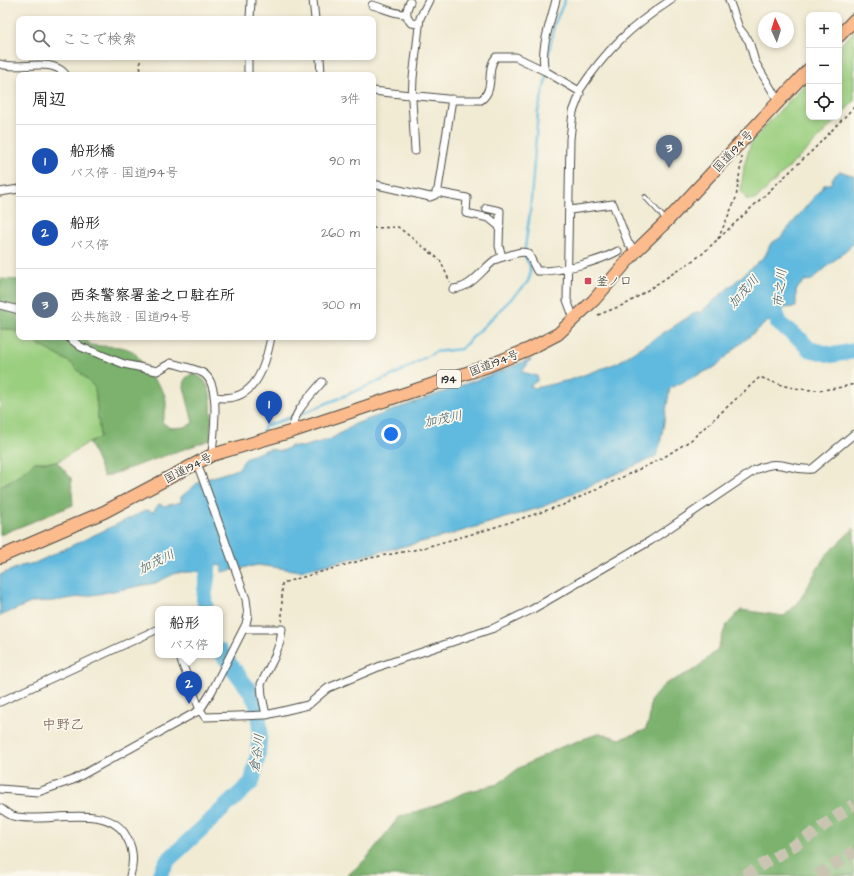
<!DOCTYPE html>
<html lang="ja">
<head>
<meta charset="utf-8">
<style>
  :root { --surface:#fff; --page:#f2f2f2; --text:#222; --muted:#767676; --line:#e0e0e0; --accent:#0f766e }
  body { margin:0; font-family:"Architects Daughter","Klee One",sans-serif; background:var(--page); color:var(--text) }
  .controls { position:absolute; right:12px; top:12px; display:grid; overflow:hidden; border-radius:8px; box-shadow:0 2px 6px #0003 }
  .controls button { width:36px; height:36px; display:grid; place-items:center; padding:0; border:0; border-bottom:1px solid var(--line); background:var(--surface); color:var(--text); font:20px sans-serif }
  .compass { position:absolute; left:758px; top:12px; width:36px; height:36px; border-radius:50%; background:var(--surface); box-shadow:0 2px 6px #0003; rotate:356deg }
  .you { position:absolute; left:391px; top:434px; width:14px; height:14px; margin:-10px; border:3px solid #fff; border-radius:50%; background:#1a73e8; box-shadow:0 0 0 6px #1a73e833 }
  .badge { display:grid; place-items:center; width:26px; height:26px; border-radius:50%; background:var(--accent); color:#fff; font-size:13px; font-weight:700 }
  .pin { position:absolute; translate:-50% -33px; filter:drop-shadow(0 1px 2px #0008) }
  .pin::after { content:''; position:absolute; top:21px; width:14px; height:12px; background:inherit; clip-path:polygon(0 0,100% 0,50% 100%) }
  .popup { position:absolute; left:155px; top:606px; width:68px; height:52px; box-sizing:border-box; display:grid; place-content:center; border-radius:8px; background:var(--surface); filter:drop-shadow(0 1px 3px #0005); font-size:13px; white-space:nowrap; color:var(--muted) }
  .popup b { font-size:15px; color:var(--text) }
  .popup::after { content:''; position:absolute; left:50%; top:100%; margin-left:-8px; border:8px solid transparent; border-top-color:var(--surface) }
  .list { margin:0; padding:0; list-style:none }
  h2 { display:flex; justify-content:space-between; align-items:center; height:52px; margin:0; padding:0 16px; font-size:17px }
  h2 small { font-size:13px; font-weight:400; color:var(--muted) }
  .list li { display:grid; grid-template-columns:26px 1fr auto; gap:12px; align-items:center; box-sizing:border-box; height:72px; padding:0 16px; border-top:1px solid var(--line) }
  .list b { display:block; font-size:15px; white-space:nowrap }
  .list p { margin:0; font-size:13px; white-space:nowrap; color:var(--muted) }
  .list em { font-size:13px; font-style:normal; color:var(--muted) }
  .icon { flex:none; width:22px; height:22px; fill:none; stroke:currentColor; stroke-width:2; stroke-linecap:round; stroke-linejoin:round }
  .map { position:relative; flex:none; width:854px; height:876px; overflow:hidden }
  .search { position:absolute; background:var(--surface); box-shadow:0 2px 6px #0003; left:16px; top:16px; width:360px; height:44px; display:flex; align-items:center; gap:10px; box-sizing:border-box; padding:0 14px; border-radius:8px; color:var(--muted); font-size:15px }
  .panel { position:absolute; background:var(--surface); box-shadow:0 2px 6px #0003; left:16px; top:72px; width:360px; height:268px; border-radius:8px }
  .map>svg:first-child { display:block }
  .green { fill:#9bcf80; stroke:#637d56 }
  .forest { fill:#7cb26e; stroke:#546e4c }
  .water { fill:#61b9de; stroke:#467284 }
  .lines { fill:none; stroke-linecap:round; stroke-linejoin:round }
  .stream { stroke:#61b9de; stroke-width:2.5 }
  .river { stroke:#61b9de; stroke-width:16 }
  .highway-tunnel { stroke:#c9c5b2; stroke-width:12; stroke-dasharray:12 6; stroke-linecap:butt }
  .lane-casing { stroke:#494844; stroke-width:5.5 }
  .street-casing { stroke:#494844; stroke-width:9 }
  .highway-casing { stroke:#494844; stroke-width:14 }
  .path { stroke:#494844; stroke-width:1.5; stroke-dasharray:3 3; stroke-linecap:butt }
  .lane { stroke:#fff; stroke-width:3.5 }
  .street { stroke:#fff; stroke-width:7 }
  .highway { stroke:#fbbb8d; stroke-width:12 }
  .poi-dot { fill:#d1495b; stroke:#fbf7ec; stroke-width:1.5 }
  .labels { text-anchor:middle; stroke-width:3.5; stroke-linejoin:round; paint-order:stroke }
  .shield { fill:#fbf7ec; stroke:#696865; stroke-width:1 }
  .shield-label { font-size:11px; font-weight:bold; fill:#2b2b2b }
  .street-label { font-size:12px; fill:#2b2b2b; stroke:#fbf7ec }
  .poi-label { font-size:12px; fill:#2b2b2b; stroke:#fbf7ec; text-anchor:start }
  .water-label { font-size:13px; font-style:italic; fill:#3e5d6a; stroke:#fbf7ec }
  .quarter-label { font-size:14px; fill:#6d5648; stroke:#fbf7ec }
</style>
</head>
<body>
<div class="map">
<svg width="854" height="876" viewBox="0 0 854 876">
  <rect width="100%" height="100%" fill="#fbf7ec"/>
  <filter id="ink" filterUnits="userSpaceOnUse"><feTurbulence type="fractalNoise" baseFrequency=".025" numOctaves="2"/><feDisplacementMap in="SourceGraphic" scale="8" xChannelSelector="R" yChannelSelector="G"/><feConvolveMatrix kernelMatrix="1 2 1 2 8 2 1 2 1" color-interpolation-filters="sRGB"/></filter>
  <filter id="wash" filterUnits="userSpaceOnUse"><feTurbulence type="fractalNoise" baseFrequency=".012" numOctaves="4" result="noise"/><feDisplacementMap in="SourceGraphic" scale="16" xChannelSelector="R" yChannelSelector="G"/><feGaussianBlur stdDeviation="0.9" result="paint"/><feColorMatrix in="noise" values="0 0 0 0 0 0 0 0 0 0 0 0 0 0 0 0 0 1.4 0 .05"/><feComposite in="paint" operator="in"/></filter>
  <g filter="url(#wash)">
    <rect width="100%" height="100%" fill="#f1ebd4"/>
    <path class="green" d="M854 31V101L811 146 756 199 747 200 741 191 744 166 752 140 809 80V117H839V47Z
      M0 329H11L19 333V337H26L71 363 95 388 100 438 89 442 57 462H35L20 475 0 486Z"/>
    <path class="forest" d="M0 279 19 280V333L11 329H0Z
      M26 337H84L91 345C118 349 136 339 145 374 165 386 171 400 162 422L170 428 185 427 193 423 184 387 185 379 191 374C219 377 210 420 210 440L104 477 89 442 100 437 95 388 71 363Z
      M35 462H57L71 478 73 505 0 535V487L20 475Z
      M854 528V876H347L366 859 399 817 441 804 463 793 498 784 519 768 561 747 600 733 620 739 645 730 649 721 651 700 665 684 694 670 717 650 726 626 741 610 784 616 798 603 825 556Z"/>
    <path class="water" d="M840 171 854 176V243L812 280 804 281 796 290V307L784 308 773 320 767 322 739 345 715 367 670 388 660 445 656 456 542 507 446 536 300 571 258 565 222 572V566L205 563 202 571 176 573 155 583 98 594 54 601 33 602 0 616V575L21 566 35 563 147 510 153 512 159 504 164 506 181 502V497L200 481 238 469 247 457 269 449 282 451 291 446 302 447 331 439 355 424 493 374 531 359 522 372 537 376 538 380 530 386 535 388 570 380 617 363 696 312H701L765 256 771 243 780 238 825 184H831L833 177Z"/>
    <g class="lines">
      <path class="stream" d="M299 415 396 374 435 352 461 349 527 283 530 276V266L524 255 530 212 538 111 549 68V53L554 25 565 0
        M261 437 265 426 295 416"/>
      <path class="river" d="M776 294 775 305 778 323 801 340 809 349 832 355 854 351
        M206 609 204 599 208 571 209 543
        M159 876 168 860 252 782 258 755 260 727 257 704 250 691 220 651"/>
    </g>
  </g>
  <g filter="url(#ink)">
    <g class="lines">
      <path class="highway-tunnel" d="M744 876 805 839 854 804
        M817 876 854 851"/>
      <g class="lane-casing">
        <path id="lane" d="M645 197 666 220"/>
      </g>
      <g class="street-casing">
        <path id="street" d="M313 0 315 19
          M556 0C551 20 539 52 545 71L579 91 580 94 573 112 570 139 567 300 574 319
          M729 0 739 28 749 41 755 62 779 102
          M410 2C406 10 405 16 411 23L419 24
          M372 5C384 8 394 14 406 14
          M250 19 251 0
          M320 57 321 75
          M0 64C20 71 51 56 66 75
          M248 75V57
          M373 91 456 100H481C496 89 485 69 496 57H516L545 71
          M579 91C606 50 630 27 671 0
          M415 151 412 100 413 78 420 18 429 0
          M373 184 430 197 435 195 438 189 452 99
          M0 192 19 189
          M436 192 467 198 466 213 489 218 500 227
          M486 208 500 211 499 246 502 257
          M570 210 613 204 628 243 636 251
          M453 289C472 288 481 270 495 260 500 257 505 257 510 255 517 253 521 251 528 253L537 271C559 272 598 262 618 251
          M0 305 19 310
          M68 337 81 347 124 364 157 371 171 363C181 366 194 368 203 373 222 384 213 436 212 455
          M215 397C254 404 265 369 271 337
          M293 431C292 412 311 396 322 382
          M197 463 246 599 248 615 246 624 212 691 200 710 205 717 266 715 308 705 328 688 383 665 494 628 531 610 650 541 755 470C782 457 787 471 812 469L854 434
          M244 629H282L280 642 274 658 261 684 262 696 266 715
          M0 702 158 629
          M0 789 38 792 73 780 200 710 179 655
          M0 808C4 811 9 815 13 816 45 825 110 800 127 838 134 850 134 862 130 876"/>
      </g>
      <g class="highway-casing">
        <path id="highway" d="M839 36 854 20
          M0 557 104 512 212 455 293 431 488 366 529 349 558 334 594 300 636 251 667 221 809 69"/>
      </g>
      <path class="path" d="M140 61 141 75
        M373 228 398 227 440 260 450 282
        M718 239 736 198 742 157
        M598 315 628 303 701 255 814 149 854 107
        M282 622V583L370 558 419 549 486 530 563 505 661 459 691 440 760 377C792 391 819 394 854 384"/>
      <use href="#lane" class="lane"/>
      <use href="#street" class="street"/>
      <use href="#highway" class="highway"/>
    </g>
  </g>
  <rect class="poi-dot" x="584" y="277" width="8" height="8" rx="2"/>
  <g class="labels">
    <rect class="shield" x="437" y="370" width="24" height="18" rx="3"/>
    <g class="shield-label">
      <text x="449" y="383">194</text>
    </g>
    <g class="street-label">
      <text transform="translate(733 151) rotate(-47)" y="4">国道194号</text>
      <text transform="translate(494 363) rotate(-21)" y="4">国道194号</text>
      <text transform="translate(188 468) rotate(-27)" y="4">国道194号</text>
    </g>
    <g class="poi-label">
      <text x="596" y="285">釜ノ口</text>
    </g>
    <g class="water-label">
      <text transform="translate(779 288) rotate(-84)" y="5">市之川</text>
      <text transform="translate(743 291) rotate(-48)" y="5">加茂川</text>
      <text transform="translate(443 418) rotate(-11)" y="5">加茂川</text>
      <text transform="translate(156 561) rotate(-26)" y="5">加茂川</text>
      <text transform="translate(256 753) rotate(-82)" y="5">倉谷川</text>
    </g>
    <g class="quarter-label">
      <text x="63" y="729">中野乙</text>
    </g>
  </g>
</svg>
<div class="controls">
<button>+</button>
<button>−</button>
<button><svg class="icon" aria-label="locate" viewBox="0 0 24 24"><circle cx="12" cy="12" r="6"/><path d="M12 2v4M12 18v4M2 12h4M18 12h4"/></svg></button>
</div>
<svg class="compass" viewBox="-18 -18 36 36"><path d="M0-13l5 13h-10z" fill="#e53935"/><path d="M0 13l5-13h-10z" fill="#767676"/></svg>
<div class="you"></div>
<div class="pin badge" style="left:269px;top:424px;background:#1a4fb4">1</div>
<div class="pin badge" style="left:189px;top:704px;background:#1a4fb4">2</div>
<div class="popup"><b>船形</b>バス停</div>
<div class="pin badge" style="left:669px;top:168px;background:#5c6f8a">3</div>
<div class="search"><svg class="icon" aria-label="search" viewBox="0 0 24 24"><circle cx="10" cy="10" r="6"/><path d="M15 15l6 6"/></svg>ここで検索</div>
<section class="panel">
<h2>周辺<small>3件</small></h2>
<ul class="list">
<li><span class="badge" style="background:#1a4fb4">1</span><div><b>船形橋</b><p>バス停 · 国道194号</p></div><em>90 m</em></li>
<li><span class="badge" style="background:#1a4fb4">2</span><div><b>船形</b><p>バス停</p></div><em>260 m</em></li>
<li><span class="badge" style="background:#5c6f8a">3</span><div><b>西条警察署釜之口駐在所</b><p>公共施設 · 国道194号</p></div><em>300 m</em></li>
</ul>
</section>
</div>
</body>
</html>
